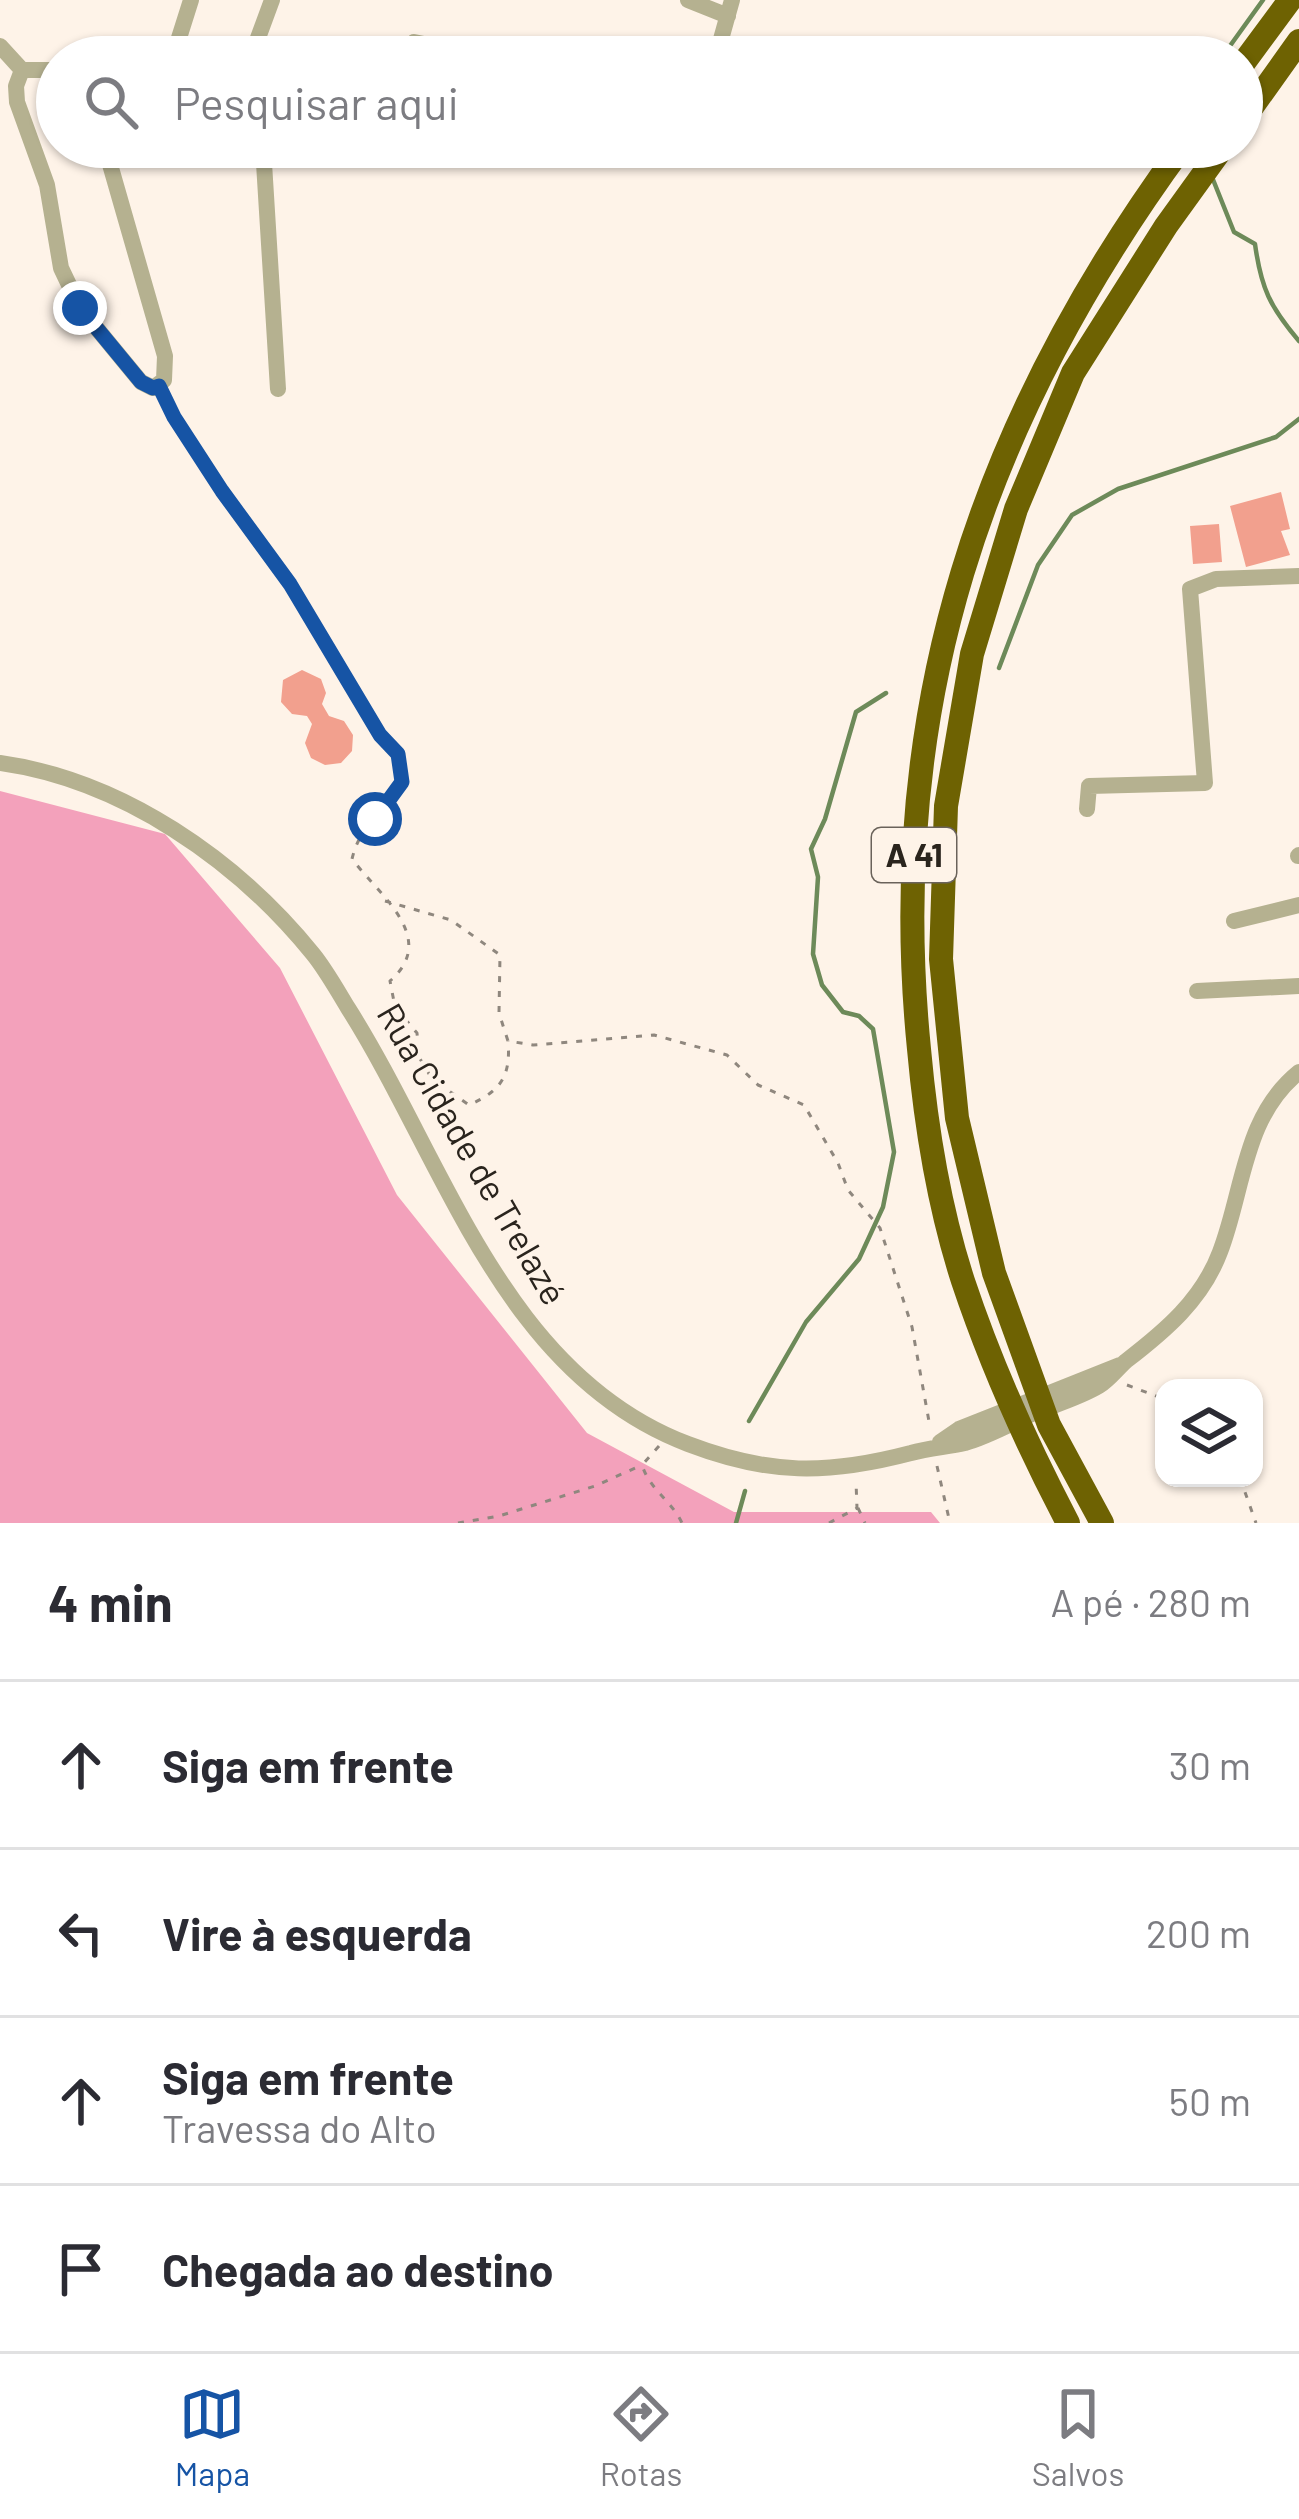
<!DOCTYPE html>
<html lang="pt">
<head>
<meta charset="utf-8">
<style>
  :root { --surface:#fff; --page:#f2f2f3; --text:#2b2b33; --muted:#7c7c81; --line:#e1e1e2; --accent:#1654a5 }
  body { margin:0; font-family:Barlow,sans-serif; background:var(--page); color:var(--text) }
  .controls { position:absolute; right:36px; bottom:36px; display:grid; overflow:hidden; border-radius:24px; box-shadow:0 3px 9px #0004 }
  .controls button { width:108px; height:108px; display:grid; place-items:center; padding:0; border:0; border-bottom:3px solid var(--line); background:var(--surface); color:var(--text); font:60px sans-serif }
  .stop { position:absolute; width:36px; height:36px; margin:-27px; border:9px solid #1654a5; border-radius:50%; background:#fff }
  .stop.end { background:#1654a5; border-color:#fff; box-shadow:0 3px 12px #0008 }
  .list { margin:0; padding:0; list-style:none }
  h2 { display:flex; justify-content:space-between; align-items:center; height:156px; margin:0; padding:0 48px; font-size:51px }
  h2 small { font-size:39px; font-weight:400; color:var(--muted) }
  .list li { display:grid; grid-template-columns:78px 1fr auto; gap:36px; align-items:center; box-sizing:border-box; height:168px; padding:0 48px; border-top:3px solid var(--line) }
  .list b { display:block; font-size:45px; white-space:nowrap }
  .list p { margin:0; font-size:39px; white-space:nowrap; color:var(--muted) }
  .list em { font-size:39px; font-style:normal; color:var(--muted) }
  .icon { flex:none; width:66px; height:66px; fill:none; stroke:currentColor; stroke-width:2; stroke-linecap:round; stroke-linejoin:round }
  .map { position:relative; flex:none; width:1299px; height:1523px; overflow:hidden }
  .search { position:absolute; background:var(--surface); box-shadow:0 3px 9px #0004; left:36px; right:36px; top:36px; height:132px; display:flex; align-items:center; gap:30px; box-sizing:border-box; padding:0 42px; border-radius:66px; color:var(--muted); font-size:45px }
  .sheet { height:828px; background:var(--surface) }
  nav { display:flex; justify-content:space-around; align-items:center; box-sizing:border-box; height:168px; border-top:3px solid var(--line); background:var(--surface); font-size:33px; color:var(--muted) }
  nav a { display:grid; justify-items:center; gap:6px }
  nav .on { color:var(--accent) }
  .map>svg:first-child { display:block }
  .forest { fill:#f3a1bb }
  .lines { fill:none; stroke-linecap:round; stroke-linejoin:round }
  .stream { stroke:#6d8a59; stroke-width:4.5 }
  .building { fill:#f2a08e }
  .path { stroke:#8f877e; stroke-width:3; stroke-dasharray:6 9; stroke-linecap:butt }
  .minor { stroke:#b5b190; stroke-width:16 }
  .highway { stroke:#6e6202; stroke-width:24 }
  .route { stroke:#1654a5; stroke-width:15 }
  .labels { text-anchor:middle; stroke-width:10; stroke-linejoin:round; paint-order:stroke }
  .shield { fill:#fef3e8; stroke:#6a625a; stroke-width:3 }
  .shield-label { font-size:33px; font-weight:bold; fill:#2a241d }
  .street-label { font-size:36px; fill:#2a241d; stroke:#fef3e8 }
</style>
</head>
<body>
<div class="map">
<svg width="1299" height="1523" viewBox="0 0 1299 1523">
  <rect width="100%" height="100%" fill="#fef3e8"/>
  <path class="forest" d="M0 791 165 834 280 968 397 1195 587 1433 734 1512H931L940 1523H0Z"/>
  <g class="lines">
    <path class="stream" d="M1222 57 1263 0
      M1212 177 1234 232 1255 244C1261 288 1270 307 1299 341
      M999 668 1038 565 1072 515 1118 489 1276 437 1299 419
      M749 1421 806 1322 859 1259 883 1207 894 1152 873 1029 859 1016 843 1012 822 985 813 954 818 877 811 849 825 819 856 712 886 693
      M736 1523 745 1491"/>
  </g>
  <path class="building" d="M1281 492 1290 529 1281 531 1290 555 1246 567 1230 506Z
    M1219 524 1222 562 1193 564 1190 526Z
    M302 670 321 679 326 693 322 704 329 716 344 721 353 735 352 751 341 763 325 765 311 758 305 743 312 724 307 716 292 714 281 702 283 680Z"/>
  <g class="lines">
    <path class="path" d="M165 399 222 491 290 584 380 735 398 755 402 782C383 808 359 828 352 859 380 896 439 938 390 981L395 1007 417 1033 419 1057 432 1079 469 1105C501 1091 511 1076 508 1041
      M385 901 451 920 500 955 499 1013 508 1041 533 1045 654 1035 727 1055 758 1085 804 1105 838 1163 848 1190 880 1228 912 1327 930 1427
      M1127 1385 1164 1399
      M659 1446 642 1465C650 1490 671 1500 682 1523
      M937 1466 950 1523
      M1240 1478 1256 1523
      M858 1508 865 1523
      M458 1523 499 1516 595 1486 642 1465
      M829 1523 857 1508 856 1482"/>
    <path class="minor" d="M688 0 728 16
      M414 42 488 57
      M0 46 22 70
      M173 57 191 0
      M251 57 272 0
      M716 57 732 0
      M22 70 16 86 17 102 47 185 61 268 80 308 141 382 153 388 164 380 165 356 105 147
      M22 70H57
      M263 147 278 389
      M322 147 444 159 460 158 478 147
      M0 763C122 780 237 860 313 954 326 970 337 990 348 1008 445 1161 503 1374 688 1444 769 1475 827 1475 911 1453 928 1448 947 1447 965 1443 987 1437 1010 1424 1032 1414 1054 1405 1079 1398 1099 1386 1109 1380 1117 1369 1126 1361 1165 1331 1202 1300 1220 1252 1244 1190 1243 1117 1299 1072
      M1087 809 1089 786 1205 783 1190 589 1216 579 1299 576
      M1298 856 1299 855
      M1234 921 1299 905
      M1197 991 1299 986
      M940 1442 959 1429 1120 1365"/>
    <path class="highway" d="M1242 65 1290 0
      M1242 121 1299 41
      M1068 1523C1027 1445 991 1365 963 1281 939 1207 926 1127 919 1049 885 708 981 421 1182 147
      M1102 1523 1049 1425 994 1273 957 1118 941 959 946 806 972 654 1016 509 1073 373 1166 226 1223 147"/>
  </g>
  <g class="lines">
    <path class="route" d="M80 308 141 382 153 388 159 386 174 417 222 491 290 584 380 735 398 754 402 782 375 819"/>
  </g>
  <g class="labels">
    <rect class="shield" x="872" y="828" width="84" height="54" rx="9"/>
    <g class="shield-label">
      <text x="914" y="867">A 41</text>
    </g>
    <g class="street-label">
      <text transform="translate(472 1154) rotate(60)" y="13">Rua Cidade de Trelazé</text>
    </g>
  </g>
</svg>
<div class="controls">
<button><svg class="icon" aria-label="layers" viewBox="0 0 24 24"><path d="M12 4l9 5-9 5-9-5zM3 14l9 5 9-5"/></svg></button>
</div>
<div class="stop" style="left:375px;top:819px"></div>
<div class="stop end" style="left:80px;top:308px"></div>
<div class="search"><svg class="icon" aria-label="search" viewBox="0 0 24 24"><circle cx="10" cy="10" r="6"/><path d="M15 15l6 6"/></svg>Pesquisar aqui</div>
</div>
<section class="sheet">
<h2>4 min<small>A pé · 280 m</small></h2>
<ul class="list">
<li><svg class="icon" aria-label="ahead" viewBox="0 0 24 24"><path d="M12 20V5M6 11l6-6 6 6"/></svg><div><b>Siga em frente</b></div><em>30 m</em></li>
<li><svg class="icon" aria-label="left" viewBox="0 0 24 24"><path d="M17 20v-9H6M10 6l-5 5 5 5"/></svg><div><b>Vire à esquerda</b></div><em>200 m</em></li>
<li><svg class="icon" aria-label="ahead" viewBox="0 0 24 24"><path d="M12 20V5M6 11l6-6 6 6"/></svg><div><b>Siga em frente</b><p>Travessa do Alto</p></div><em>50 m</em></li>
<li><svg class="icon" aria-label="arrive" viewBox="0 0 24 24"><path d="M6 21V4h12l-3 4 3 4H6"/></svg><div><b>Chegada ao destino</b></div></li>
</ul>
</section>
<nav>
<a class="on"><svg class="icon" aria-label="map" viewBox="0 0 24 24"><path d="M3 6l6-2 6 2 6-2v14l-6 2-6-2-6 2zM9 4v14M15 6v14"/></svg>Mapa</a>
<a><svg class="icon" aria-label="directions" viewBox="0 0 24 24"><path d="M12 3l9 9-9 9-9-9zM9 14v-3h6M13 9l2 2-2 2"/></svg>Rotas</a>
<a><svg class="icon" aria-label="saved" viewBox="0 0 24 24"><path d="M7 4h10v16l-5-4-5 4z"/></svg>Salvos</a>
</nav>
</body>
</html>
